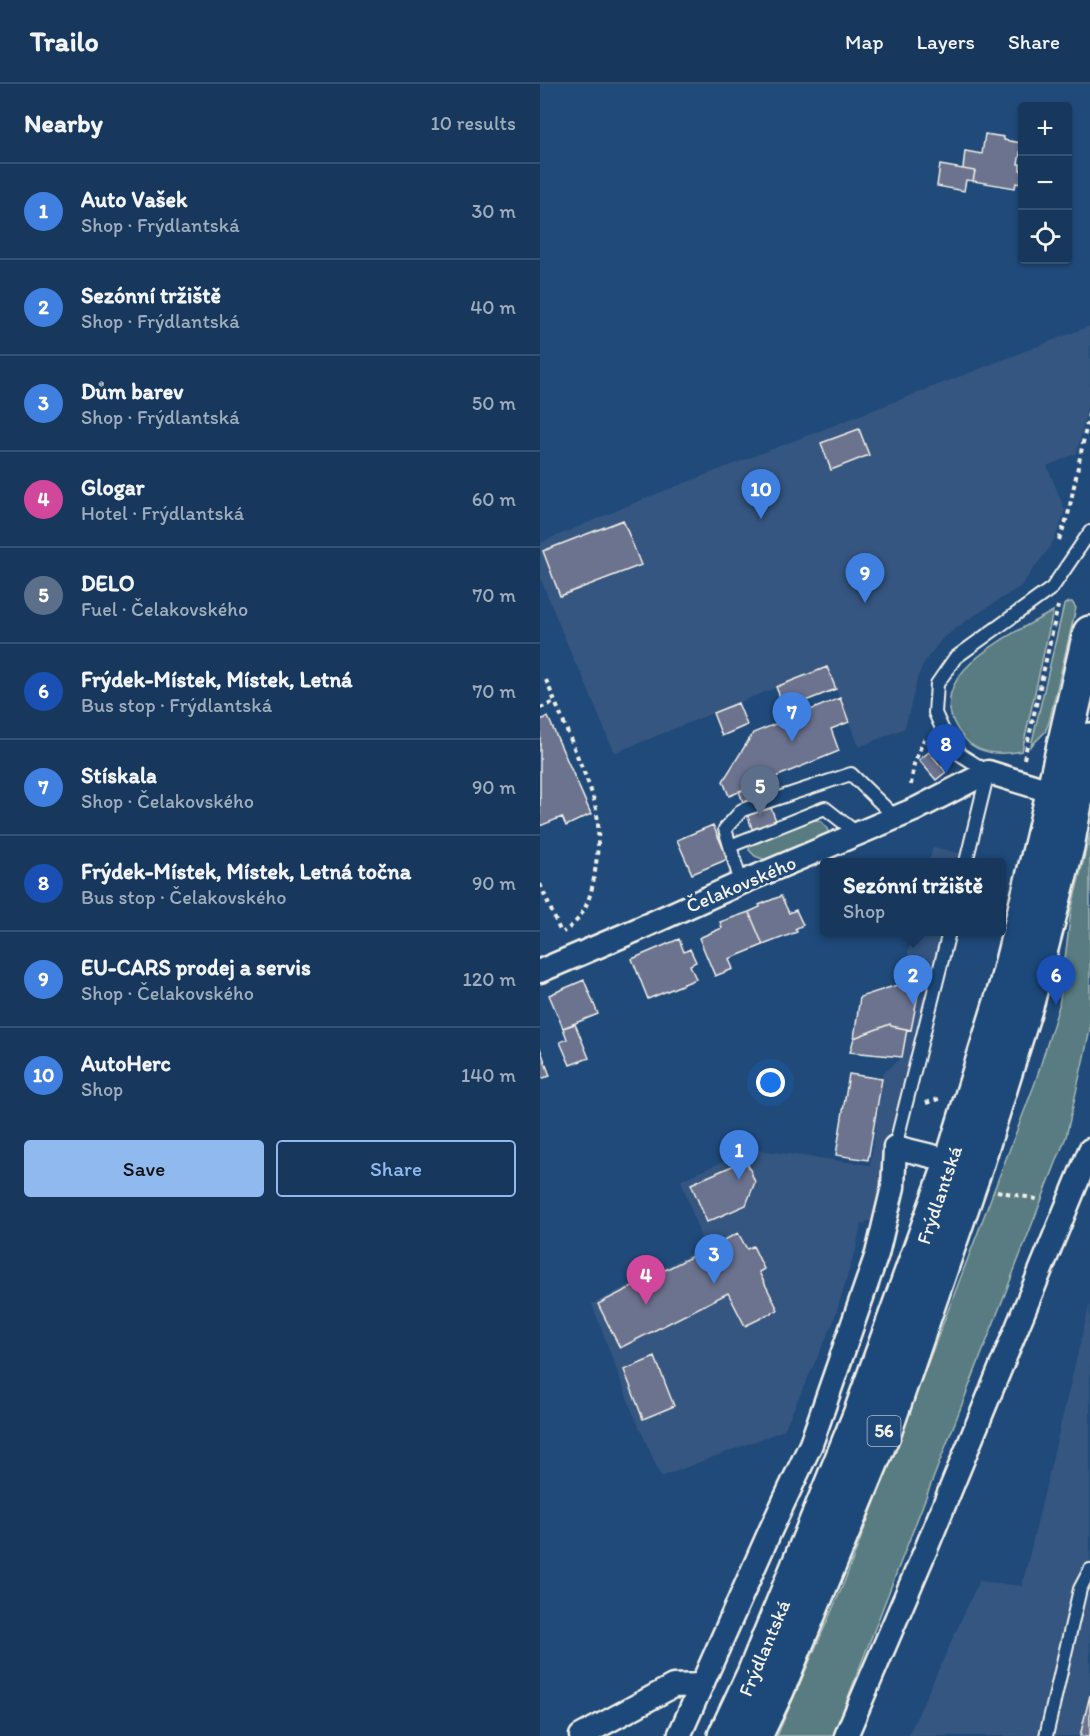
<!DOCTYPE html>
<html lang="en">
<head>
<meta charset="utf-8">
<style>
  :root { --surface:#17385c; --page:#203f62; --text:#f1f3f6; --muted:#9eacbb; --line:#365272; --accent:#90b9f0 }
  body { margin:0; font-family:Itim,sans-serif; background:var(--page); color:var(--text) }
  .controls { position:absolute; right:18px; top:18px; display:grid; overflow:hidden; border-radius:6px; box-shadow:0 2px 4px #0004 }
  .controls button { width:54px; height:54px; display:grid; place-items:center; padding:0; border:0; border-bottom:2px solid var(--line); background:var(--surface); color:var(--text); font:30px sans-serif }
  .you { position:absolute; left:231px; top:999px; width:21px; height:21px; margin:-15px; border:4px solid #fff; border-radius:50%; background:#1a73e8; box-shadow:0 0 0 9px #1a73e833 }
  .badge { display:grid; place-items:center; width:39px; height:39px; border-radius:50%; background:var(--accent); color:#fff; font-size:20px; font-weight:700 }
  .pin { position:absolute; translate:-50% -50px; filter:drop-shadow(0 2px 3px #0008) }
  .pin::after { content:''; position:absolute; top:32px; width:21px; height:18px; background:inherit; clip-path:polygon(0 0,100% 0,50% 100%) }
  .popup { position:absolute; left:280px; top:774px; width:186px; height:78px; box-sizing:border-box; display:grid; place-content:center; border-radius:6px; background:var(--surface); filter:drop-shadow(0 2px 4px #0005); font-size:20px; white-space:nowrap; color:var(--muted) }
  .popup b { font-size:22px; color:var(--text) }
  .popup::after { content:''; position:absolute; left:50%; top:100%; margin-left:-12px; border:12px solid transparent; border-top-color:var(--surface) }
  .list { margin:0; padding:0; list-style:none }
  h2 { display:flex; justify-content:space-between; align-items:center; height:78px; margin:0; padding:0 24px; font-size:26px }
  h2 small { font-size:20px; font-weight:400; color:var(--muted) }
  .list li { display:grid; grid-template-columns:39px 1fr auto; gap:18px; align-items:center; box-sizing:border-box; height:96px; padding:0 24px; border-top:2px solid var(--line) }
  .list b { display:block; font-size:22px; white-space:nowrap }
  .list p { margin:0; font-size:20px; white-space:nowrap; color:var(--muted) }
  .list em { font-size:20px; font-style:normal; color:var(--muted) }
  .actions { display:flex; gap:12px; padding:18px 24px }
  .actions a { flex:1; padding:14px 0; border:2px solid var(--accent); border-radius:6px; text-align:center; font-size:21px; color:var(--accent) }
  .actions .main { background:var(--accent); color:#111 }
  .icon { flex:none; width:33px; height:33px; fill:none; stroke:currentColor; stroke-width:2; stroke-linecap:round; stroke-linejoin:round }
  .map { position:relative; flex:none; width:550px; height:1652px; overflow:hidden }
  header { display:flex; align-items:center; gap:36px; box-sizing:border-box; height:84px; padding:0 30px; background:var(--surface); border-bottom:2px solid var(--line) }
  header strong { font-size:28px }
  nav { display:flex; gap:33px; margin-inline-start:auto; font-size:21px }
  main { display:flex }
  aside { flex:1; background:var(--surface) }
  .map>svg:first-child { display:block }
  .built { fill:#365680 }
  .green { fill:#587c81; stroke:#a6b6b4; stroke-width:1.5 }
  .building { fill:#6c738f; stroke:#f4f1e8; stroke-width:1.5 }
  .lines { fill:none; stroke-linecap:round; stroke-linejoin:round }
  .lane-casing { stroke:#f4f1e8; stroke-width:16 }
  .street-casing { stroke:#f4f1e8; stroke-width:27 }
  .primary-casing { stroke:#f4f1e8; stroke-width:38 }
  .path { stroke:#f4f1e8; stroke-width:4; stroke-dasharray:4.5 4.5; stroke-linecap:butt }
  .lane { stroke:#1f4a7a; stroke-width:12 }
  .street { stroke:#1f4a7a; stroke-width:22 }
  .primary { stroke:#1f4a7a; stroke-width:33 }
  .labels { text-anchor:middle; stroke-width:6; stroke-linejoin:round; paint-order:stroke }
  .shield { fill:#1f4a7a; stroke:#b4bfc7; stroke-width:1.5 }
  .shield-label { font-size:18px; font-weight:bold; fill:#f4f1e8 }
  .street-label { font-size:20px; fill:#f4f1e8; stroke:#1f4a7a }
</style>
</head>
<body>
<header>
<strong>Trailo</strong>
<nav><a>Map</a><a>Layers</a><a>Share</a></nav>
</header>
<main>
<aside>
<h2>Nearby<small>10 results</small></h2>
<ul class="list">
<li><span class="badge" style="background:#3f7fe0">1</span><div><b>Auto Vašek</b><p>Shop · Frýdlantská</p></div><em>30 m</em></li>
<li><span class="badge" style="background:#3f7fe0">2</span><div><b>Sezónní tržiště</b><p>Shop · Frýdlantská</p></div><em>40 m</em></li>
<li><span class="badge" style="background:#3f7fe0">3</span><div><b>Dům barev</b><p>Shop · Frýdlantská</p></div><em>50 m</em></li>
<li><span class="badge" style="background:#d1479c">4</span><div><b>Glogar</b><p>Hotel · Frýdlantská</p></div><em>60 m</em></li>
<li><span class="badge" style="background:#5c6f8a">5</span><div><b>DELO</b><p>Fuel · Čelakovského</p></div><em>70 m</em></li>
<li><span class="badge" style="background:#1a4fb4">6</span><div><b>Frýdek-Místek, Místek, Letná</b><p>Bus stop · Frýdlantská</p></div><em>70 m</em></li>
<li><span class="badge" style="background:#3f7fe0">7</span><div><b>Stískala</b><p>Shop · Čelakovského</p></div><em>90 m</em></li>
<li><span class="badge" style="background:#1a4fb4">8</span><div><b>Frýdek-Místek, Místek, Letná točna</b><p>Bus stop · Čelakovského</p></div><em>90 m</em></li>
<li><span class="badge" style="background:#3f7fe0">9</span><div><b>EU-CARS prodej a servis</b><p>Shop · Čelakovského</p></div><em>120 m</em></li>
<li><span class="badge" style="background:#3f7fe0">10</span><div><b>AutoHerc</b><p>Shop</p></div><em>140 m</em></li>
</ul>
<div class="actions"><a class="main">Save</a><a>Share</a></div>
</aside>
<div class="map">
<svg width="550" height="1652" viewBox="0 0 550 1652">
  <rect width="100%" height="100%" fill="#1f4a7a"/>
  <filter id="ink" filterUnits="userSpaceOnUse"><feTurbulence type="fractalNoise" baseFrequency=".0167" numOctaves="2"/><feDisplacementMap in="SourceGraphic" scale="12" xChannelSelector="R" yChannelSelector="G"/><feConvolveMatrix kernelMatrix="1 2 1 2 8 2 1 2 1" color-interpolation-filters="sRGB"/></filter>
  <g filter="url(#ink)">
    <path class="built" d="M550 242V311L537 369 507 382 525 426 519 445 510 463 481 502 426 537 402 555 385 577 378 592 365 644 319 663 287 583 74 669 41 588 35 579 0 493V459L111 412Z
      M393 763 428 771 426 778H389Z
      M373 848H409L339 1138 326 1137 325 1141 321 1140 315 1170H314L293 1239 244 1346 121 1393 91 1324 52 1220 164 1163 141 1096 212 1065 330 1081 343 990 362 973 367 945 351 942Z
      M550 1218V1652H368L439 1497 482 1502Z"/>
    <path class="green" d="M529 518H532L536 524 509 638 505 648 491 662 524 521Z
      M513 527 482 667C462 671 440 671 426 656 370 594 470 552 513 527Z
      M270 735 281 737 288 745V750L228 777 215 772 209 766 210 759Z
      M550 750V946L526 1053 293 1652H237L303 1501 495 999 519 922 531 827Z"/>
    <path class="building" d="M445 50 464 53V56L482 59 478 80H480V86H482V90L481 100 476 99 475 104 433 97 435 87 423 85 425 67 442 70Z
      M400 81 435 87 433 97 426 96 424 107 397 102Z
      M319 345 329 371 291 386 281 359Z
      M83 436 101 481 20 512 3 467Z
      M287 583 296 605 245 625 236 603Z
      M300 614 309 638 291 645 299 667 189 712 183 697 213 649Z
      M198 619 207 641 182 652 173 629Z
      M8 633 51 730 26 742 22 733 0 742V636Z
      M389 668 406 688 396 696 379 676Z
      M221 699 241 749 217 759 199 707Z
      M173 741 188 775 152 790 137 756Z
      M241 812 249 829 256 826 263 841 255 845 257 848 223 861 209 828 220 823 219 821Z
      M209 828 223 861 189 875 193 885 175 892 159 854 182 844 180 838Z
      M139 855 144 868 150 865 156 878 150 881 156 895 108 915 92 875Z
      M44 896 58 930 23 944 9 911Z
      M360 900 379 905 371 946 351 942 350 940 314 954 320 913Z
      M35 940 49 974 30 981 20 958 27 955 23 944Z
      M350 940 351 942 367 945 362 973 310 968 314 954Z
      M0 964 10 992 0 995Z
      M309 990 342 995 328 1076 296 1071Z
      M206 1076 215 1098 206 1121 167 1138 151 1100Z
      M198 1149 207 1165 213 1162 224 1185 219 1188 238 1226 205 1242 188 1209 80 1264 58 1220Z
      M115 1273 134 1322 103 1335 84 1286Z
      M550 1611V1652H540Z"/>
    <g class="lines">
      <g class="lane-casing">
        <path id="lane" d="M190 762 285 724 318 750
          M426 778 448 688 421 671 406 653 395 629 397 600 415 574 512 504 550 448
          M201 799 185 745 202 726 311 690 356 734
          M355 1063 409 848
          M506 1652 540 1505 550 1486"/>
      </g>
      <g class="street-casing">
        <path id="street" d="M0 887 94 847 201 799 376 725 448 688 526 712
          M41 1652 133 1602 162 1601
          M139 1652 231 1445 271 1360 337 1170 353 1103 355 1063 412 1077
          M306 1652 386 1465 550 1066"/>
      </g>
      <g class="primary-casing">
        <path id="primary" d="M185 1652 214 1590 320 1331 412 1077 466 902 502 757 550 549
          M215 1652 237 1606 346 1343 436 1082 488 915 527 763 536 714 550 656"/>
      </g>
      <path class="path" d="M519 456 528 431 550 325
        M6 596C16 620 26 644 36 669 45 691 56 714 58 739 59 757 57 775 54 794 50 816 43 836 23 848
        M0 624 15 618
        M484 675 518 522
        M371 701 374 680 384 655
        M0 800 21 849
        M386 1019 402 1014
        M457 1107 501 1116"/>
      <use href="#lane" class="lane"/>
      <use href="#street" class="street"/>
      <use href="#primary" class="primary"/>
    </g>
  </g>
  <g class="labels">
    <rect class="shield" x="327.5" y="1332" width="33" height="30" rx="4.5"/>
    <g class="shield-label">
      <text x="344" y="1353">56</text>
    </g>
    <g class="street-label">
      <text transform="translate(201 800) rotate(-23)" y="7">Čelakovského</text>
      <text transform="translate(399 1111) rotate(-71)" y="7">Frýdlantská</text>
      <text transform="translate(224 1564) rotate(-67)" y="7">Frýdlantská</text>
    </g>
  </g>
</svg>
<div class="controls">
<button>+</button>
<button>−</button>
<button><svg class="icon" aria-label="locate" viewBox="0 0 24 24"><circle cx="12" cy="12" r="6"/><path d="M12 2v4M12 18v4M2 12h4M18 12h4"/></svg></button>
</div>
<div class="you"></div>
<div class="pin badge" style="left:199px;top:1096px;background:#3f7fe0">1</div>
<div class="pin badge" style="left:373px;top:921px;background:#3f7fe0">2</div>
<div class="popup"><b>Sezónní tržiště</b>Shop</div>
<div class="pin badge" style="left:174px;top:1200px;background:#3f7fe0">3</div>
<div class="pin badge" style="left:106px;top:1221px;background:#d1479c">4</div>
<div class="pin badge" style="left:220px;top:732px;background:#5c6f8a">5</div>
<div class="pin badge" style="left:516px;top:921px;background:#1a4fb4">6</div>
<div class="pin badge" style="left:252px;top:658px;background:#3f7fe0">7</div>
<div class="pin badge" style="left:406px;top:690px;background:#1a4fb4">8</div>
<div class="pin badge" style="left:325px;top:519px;background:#3f7fe0">9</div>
<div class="pin badge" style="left:221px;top:435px;background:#3f7fe0">10</div>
</div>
</main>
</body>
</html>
